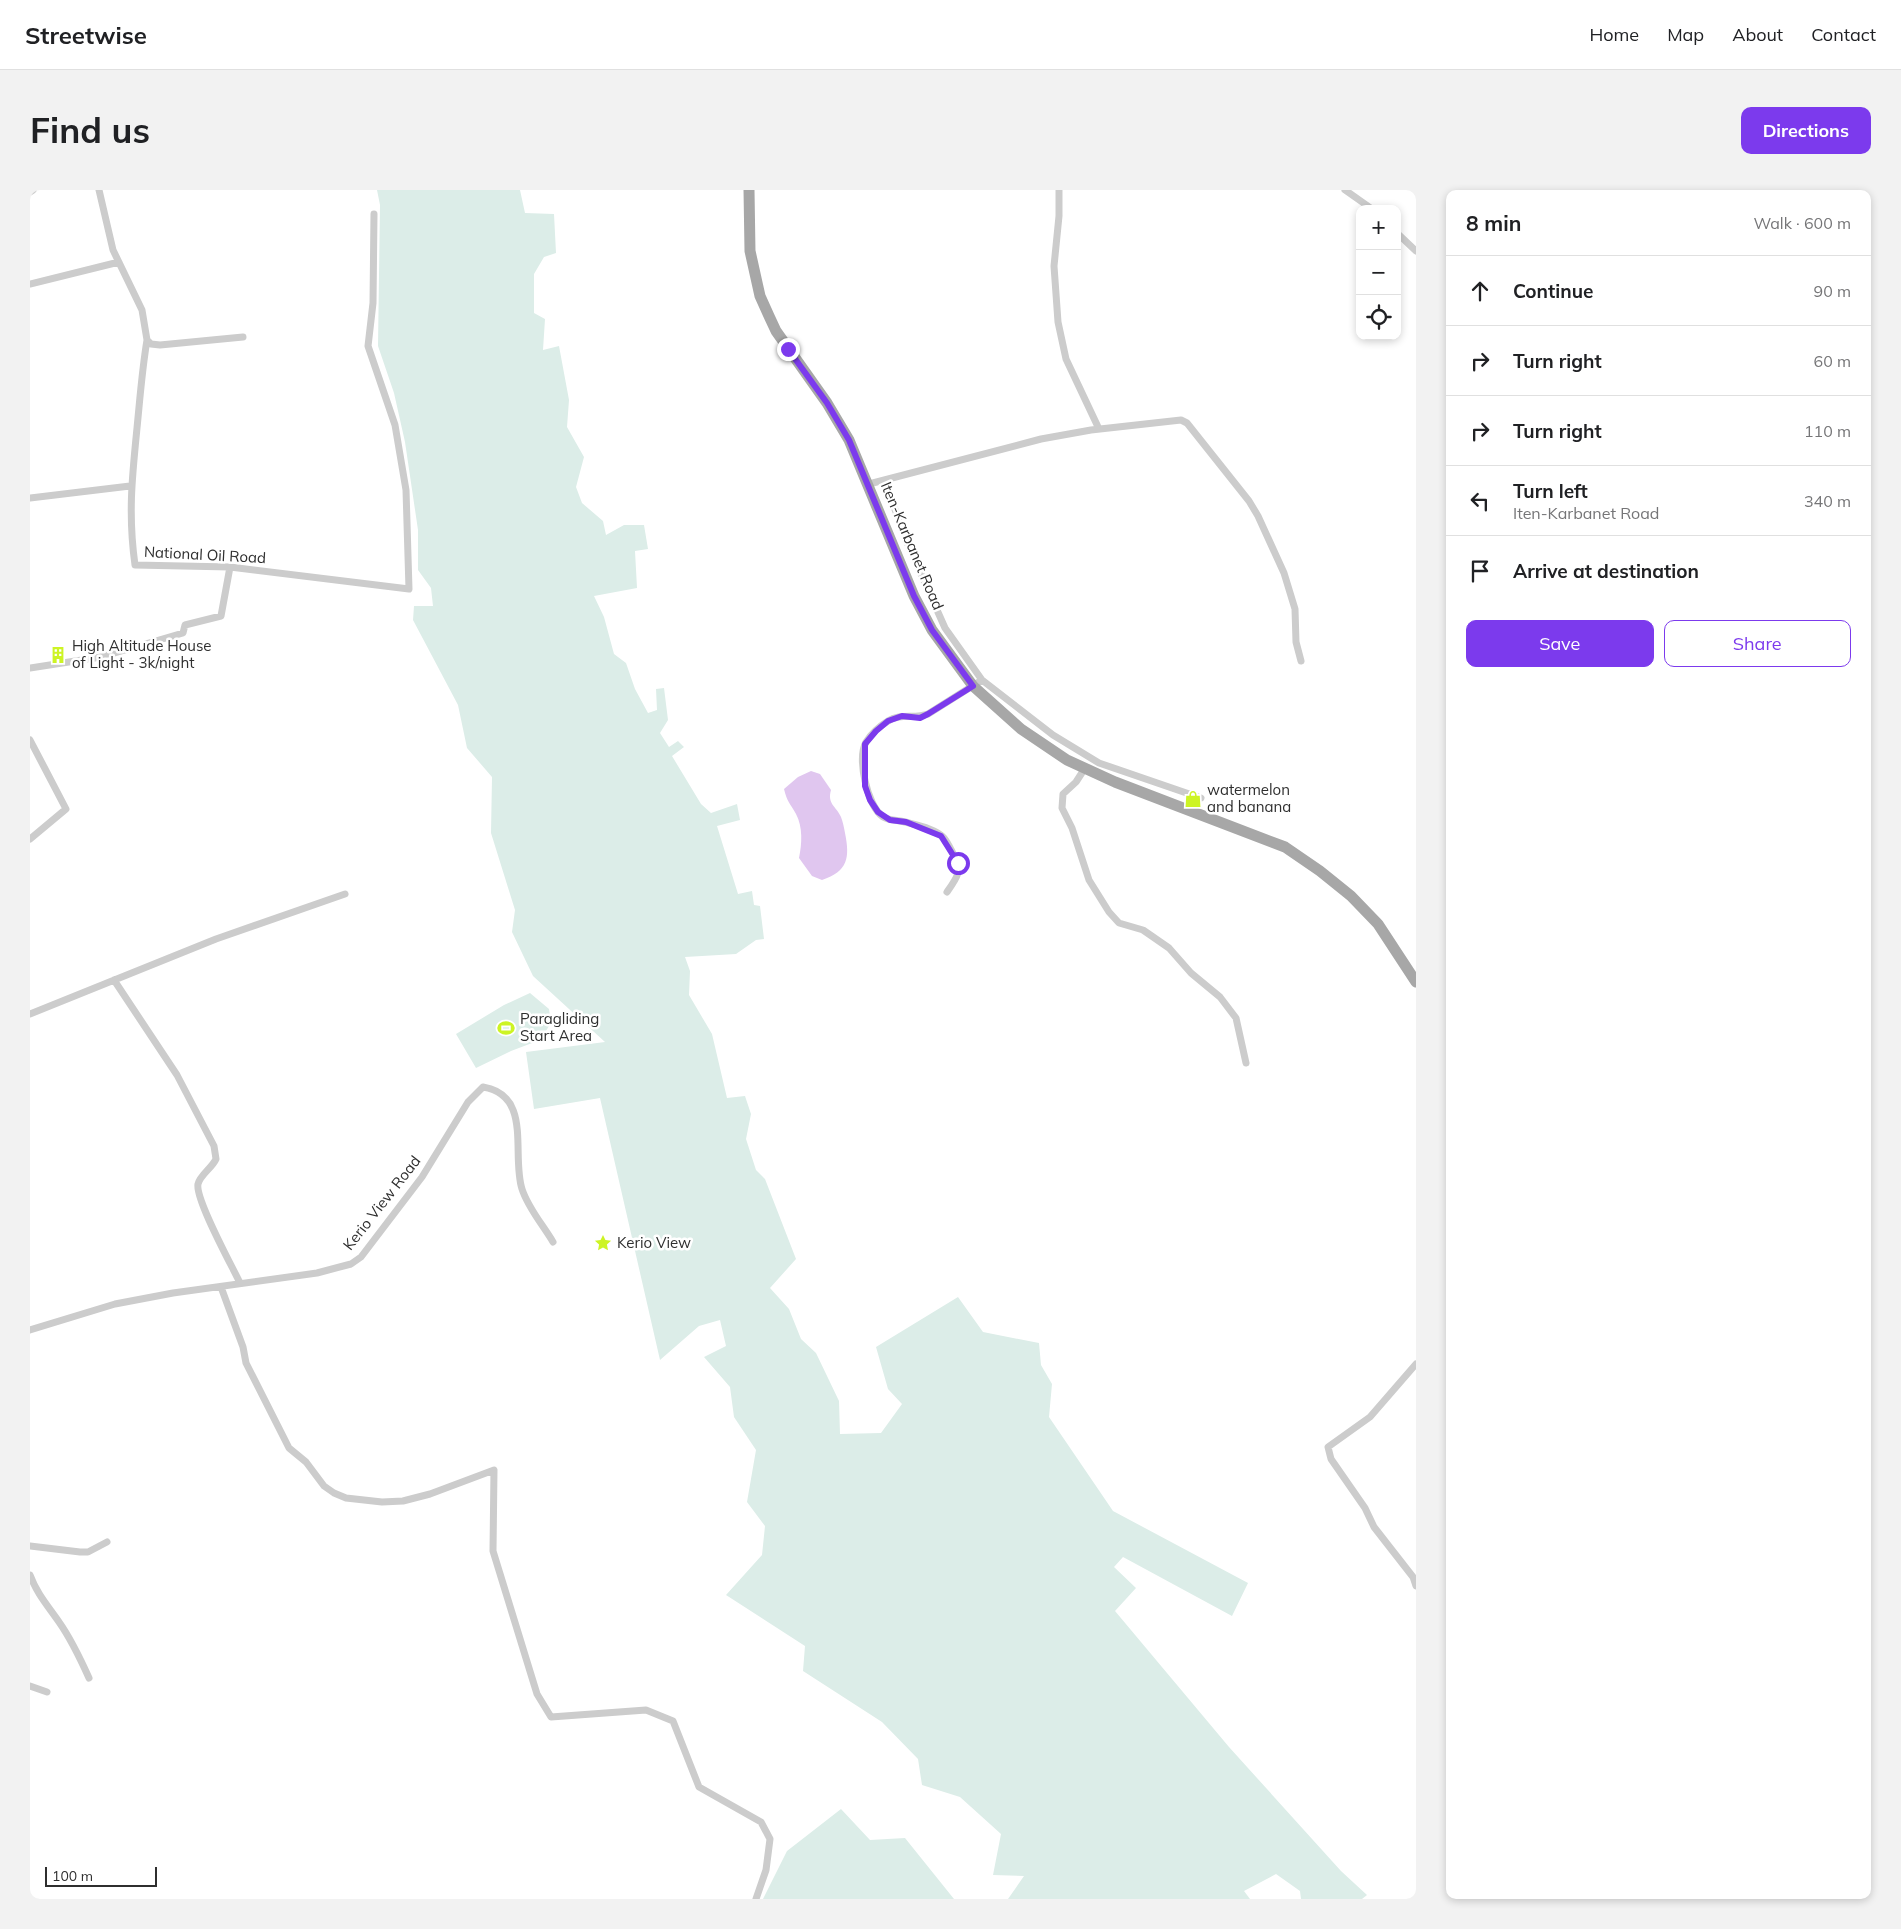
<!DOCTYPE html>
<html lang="en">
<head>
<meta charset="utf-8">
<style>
  :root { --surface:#fff; --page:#f2f2f2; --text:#202124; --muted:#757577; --line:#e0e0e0; --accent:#7c3aed }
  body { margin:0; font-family:Mulish,sans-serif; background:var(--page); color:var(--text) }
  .controls { position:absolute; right:15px; top:15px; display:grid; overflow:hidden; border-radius:10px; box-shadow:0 2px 8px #0003 }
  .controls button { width:45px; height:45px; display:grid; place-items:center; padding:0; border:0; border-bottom:1px solid var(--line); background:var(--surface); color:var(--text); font:25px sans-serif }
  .scale { position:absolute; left:15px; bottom:12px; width:112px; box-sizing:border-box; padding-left:5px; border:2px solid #2f2f2f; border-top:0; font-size:14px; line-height:18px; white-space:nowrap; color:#2f2f2f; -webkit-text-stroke:4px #fff; paint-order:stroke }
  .stop { position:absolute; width:15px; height:15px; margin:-11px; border:4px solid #7c3aed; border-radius:50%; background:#fff }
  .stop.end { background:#7c3aed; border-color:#fff; box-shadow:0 1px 5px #0008 }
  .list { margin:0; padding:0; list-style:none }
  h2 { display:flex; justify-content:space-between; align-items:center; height:65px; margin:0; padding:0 20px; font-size:21px }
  h2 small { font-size:16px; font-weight:400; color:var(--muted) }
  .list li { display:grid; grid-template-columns:32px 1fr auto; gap:15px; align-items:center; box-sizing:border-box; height:70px; padding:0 20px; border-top:1px solid var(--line) }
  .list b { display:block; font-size:19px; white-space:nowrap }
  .list p { margin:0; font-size:16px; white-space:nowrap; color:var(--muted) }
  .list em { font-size:16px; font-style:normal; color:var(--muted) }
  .actions { display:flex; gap:10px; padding:15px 20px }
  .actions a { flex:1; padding:11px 0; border:1px solid var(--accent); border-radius:10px; text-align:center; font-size:18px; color:var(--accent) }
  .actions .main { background:var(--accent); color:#fff }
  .icon { flex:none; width:28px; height:28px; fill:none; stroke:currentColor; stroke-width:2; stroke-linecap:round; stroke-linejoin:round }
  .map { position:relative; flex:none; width:1386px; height:1709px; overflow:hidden; border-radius:10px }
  header { display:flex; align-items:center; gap:30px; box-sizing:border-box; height:70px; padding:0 25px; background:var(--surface); border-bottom:1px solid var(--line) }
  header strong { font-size:24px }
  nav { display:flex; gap:28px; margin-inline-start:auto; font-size:18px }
  .intro { display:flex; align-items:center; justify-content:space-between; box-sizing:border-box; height:120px; padding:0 30px }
  h1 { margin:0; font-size:35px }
  .button { padding:12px 22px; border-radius:10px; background:var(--accent); color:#fff; font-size:18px; font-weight:700 }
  main { display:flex; gap:30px; padding:0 30px }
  aside { flex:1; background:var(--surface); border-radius:10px; box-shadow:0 2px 8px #0003 }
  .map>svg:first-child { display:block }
  .green { fill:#dcede8 }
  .water { fill:#e0c6ef }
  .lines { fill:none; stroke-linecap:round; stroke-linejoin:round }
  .minor { stroke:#ccc; stroke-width:7 }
  .primary { stroke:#a7a7a7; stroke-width:11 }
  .route { stroke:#7c3aed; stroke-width:6 }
  .labels { text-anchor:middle; stroke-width:5; stroke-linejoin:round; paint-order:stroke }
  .street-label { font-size:15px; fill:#2f2f2f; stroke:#fff }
  .poi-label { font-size:15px; fill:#2f2f2f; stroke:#fff; text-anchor:start }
</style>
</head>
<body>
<header>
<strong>Streetwise</strong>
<nav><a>Home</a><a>Map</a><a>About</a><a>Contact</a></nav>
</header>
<div class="intro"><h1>Find us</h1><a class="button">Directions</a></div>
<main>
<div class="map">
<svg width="1386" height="1709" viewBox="0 0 1386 1709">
  <rect width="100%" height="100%" fill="#fff"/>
  <path class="green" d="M347 0H490L495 23 524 24 526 63 514 67 504 84V123L515 129 513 160 529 156 539 210 537 237 554 267 546 297 552 313 573 331 576 345 594 335H614L618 359 605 361 607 398 564 406 574 427 584 464 596 473 605 499 618 523 627 520 626 499 634 498 638 530 630 543 639 557 648 551 654 557 642 566 671 614 681 623 707 614 710 630 687 636 708 704 722 701 724 715 730 716 734 749 726 750 706 764 655 767 660 781 659 805 682 844 697 908 715 906 721 924 716 949 726 980 735 989 766 1069 740 1098 759 1119 771 1149 786 1163 809 1211 810 1244 851 1243 872 1214 858 1199 846 1157 928 1107 953 1142 1009 1153 1011 1175 1022 1194 1019 1227 1083 1321 1218 1393 1202 1426 1093 1367 1084 1377 1106 1398 1085 1421 1199 1557 1311 1681 1337 1705 1332 1709H1271L1270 1701 1246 1684 1214 1701 1220 1709H978L994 1686 963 1685 971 1644 930 1607 892 1595 888 1569 852 1532 773 1481 775 1456 696 1405 732 1365 735 1336 717 1312 726 1260 704 1227 700 1197 674 1167 696 1156 690 1130 669 1136 630 1170 570 908 504 919 496 862 575 852 503 786 482 742 485 720 461 643 462 587 437 558 428 515 383 430 384 416H403L401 398 388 380V340L375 252 364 203 348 156 350 15Z
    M500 803 519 819 521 833 510 850 481 861 446 878 426 844 474 815Z
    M811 1619 840 1650 875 1648 924 1709H733L757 1661Z"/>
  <path class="water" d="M781 581 790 584 801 600C797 614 806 616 811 627 813 632 814 638 815 643 820 668 818 681 792 690L782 686 769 668C772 654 773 637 766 624 760 613 757 612 754 599L768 587Z"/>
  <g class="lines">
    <path class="minor" d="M69 0 83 60 112 120 117 150 121 154 130 155 213 147
      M1029 0V26L1024 76 1028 132 1036 169 1069 239
      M1315 0 1342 19
      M0 2 3 0
      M1367 43 1386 61
      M0 94 89 72
      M117 150C112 180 110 208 107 238 102 288 98 325 105 375L200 377 379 399 376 300 365 235 338 156 343 113 344 24
      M854 290 879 357 915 438 952 490
      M839 294 1011 249 1061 240 1151 230 1157 233 1219 311 1228 326 1254 383 1265 419 1266 452 1271 471
      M0 308 100 296
      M0 478 71 467 153 443 155 435 191 426 200 377
      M0 550 36 619 0 649
      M1055 578 1046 592 1033 604 1032 618 1042 638 1059 690 1079 722 1089 733 1113 740 1139 758 1161 783 1190 807 1206 828 1216 873
      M917 702C927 688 933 680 924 665 921 660 918 653 914 648 907 639 886 635 875 632 868 630 860 631 853 627 837 615 827 569 836 552 841 544 850 536 858 531 870 523 885 529 898 524L952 490 1023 545 1069 573 1171 608
      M84 790 147 885 184 956 186 969C182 978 170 985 168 994 165 1009 202 1076 210 1093
      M0 824 186 749 315 704
      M191 1097 213 1157 216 1173 259 1258 276 1272 294 1296 304 1303 316 1308 352 1312 373 1311 400 1304 464 1280 463 1361 507 1504 521 1527 616 1520 643 1531 669 1597 731 1632 740 1649 736 1680 726 1709
      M0 1140 85 1114 143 1103 287 1083 321 1074 331 1067 392 987 438 912 453 897C503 905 481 965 492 999 498 1018 513 1035 523 1052
      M1386 1174 1340 1227 1298 1257 1301 1269 1335 1318 1344 1337 1383 1387 1386 1396
      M0 1356 50 1362H58L77 1352
      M0 1385C7 1404 18 1416 29 1432 41 1449 50 1468 59 1488
      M0 1496 17 1502"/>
    <path class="primary" d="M719 0 720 61 730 106 739 126 746 141 797 213 819 250 884 406 902 440 943 496 991 539 1037 570 1085 592 1255 657 1290 681 1321 706 1348 734 1386 792"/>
  </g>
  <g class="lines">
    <path class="route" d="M758 159 797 213 819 250 884 406 902 440 943 496 898 524 890 528 872 526 858 531 846 541 835 554V596L840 610 848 622 860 630 876 632 911 646 928 673"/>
  </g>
  <defs>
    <g id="building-bare" transform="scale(1.35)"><path d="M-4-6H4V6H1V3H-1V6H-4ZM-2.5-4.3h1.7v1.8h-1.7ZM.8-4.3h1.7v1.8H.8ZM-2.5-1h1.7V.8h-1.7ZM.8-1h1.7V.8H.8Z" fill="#cdf424" stroke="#fff" stroke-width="2.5" paint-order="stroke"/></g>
    <g id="shop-bare" transform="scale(1.35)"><path d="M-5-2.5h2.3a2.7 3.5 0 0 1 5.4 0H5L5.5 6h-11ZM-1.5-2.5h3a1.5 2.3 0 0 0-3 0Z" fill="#cdf424" stroke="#fff" stroke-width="2.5" paint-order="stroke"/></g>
    <g id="stadium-bare" transform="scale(1.35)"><path d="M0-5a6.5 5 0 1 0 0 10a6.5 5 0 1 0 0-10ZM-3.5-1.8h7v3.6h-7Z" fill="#cdf424" stroke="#fff" stroke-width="2.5" paint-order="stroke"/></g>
    <g id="sight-bare" transform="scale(1.35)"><path d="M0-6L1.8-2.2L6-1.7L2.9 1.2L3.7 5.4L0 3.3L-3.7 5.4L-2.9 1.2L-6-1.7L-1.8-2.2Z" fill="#cdf424" stroke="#fff" stroke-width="2.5" paint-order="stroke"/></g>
  </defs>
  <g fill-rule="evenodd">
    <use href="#building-bare" x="28" y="465"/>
    <use href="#shop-bare" x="1163" y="609"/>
    <use href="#stadium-bare" x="476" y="838"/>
    <use href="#sight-bare" x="573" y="1053"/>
  </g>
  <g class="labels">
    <g class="street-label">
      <text transform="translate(882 356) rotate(67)" y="5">Iten-Karbanet Road</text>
      <text transform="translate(175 365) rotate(3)" y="5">National Oil Road</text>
      <text transform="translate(352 1013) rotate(-52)" y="5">Kerio View Road</text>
    </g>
    <g class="poi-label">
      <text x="42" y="461">High Altitude House<tspan x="42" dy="17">of Light - 3k/night</tspan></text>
      <text x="1177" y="605">watermelon<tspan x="1177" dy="17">and banana</tspan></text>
      <text x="490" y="834">Paragliding<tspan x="490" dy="17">Start Area</tspan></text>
      <text x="587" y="1058">Kerio View</text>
    </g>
  </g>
</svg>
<div class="controls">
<button>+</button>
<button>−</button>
<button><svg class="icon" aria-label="locate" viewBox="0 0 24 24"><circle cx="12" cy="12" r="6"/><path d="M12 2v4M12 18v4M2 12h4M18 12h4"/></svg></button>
</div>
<div class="scale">100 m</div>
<div class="stop" style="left:928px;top:673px"></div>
<div class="stop end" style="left:758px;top:159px"></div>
</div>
<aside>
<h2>8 min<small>Walk · 600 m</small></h2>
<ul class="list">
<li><svg class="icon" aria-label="ahead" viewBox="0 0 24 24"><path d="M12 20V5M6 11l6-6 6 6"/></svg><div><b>Continue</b></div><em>90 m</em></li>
<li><svg class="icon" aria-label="right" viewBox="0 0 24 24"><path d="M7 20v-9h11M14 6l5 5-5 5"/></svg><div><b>Turn right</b></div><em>60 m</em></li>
<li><svg class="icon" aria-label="right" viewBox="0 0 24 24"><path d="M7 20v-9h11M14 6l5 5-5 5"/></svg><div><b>Turn right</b></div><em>110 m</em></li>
<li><svg class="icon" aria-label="left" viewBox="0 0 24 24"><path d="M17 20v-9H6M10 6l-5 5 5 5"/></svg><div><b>Turn left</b><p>Iten-Karbanet Road</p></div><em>340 m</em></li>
<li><svg class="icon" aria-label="arrive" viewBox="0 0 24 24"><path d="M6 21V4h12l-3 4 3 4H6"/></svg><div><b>Arrive at destination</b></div></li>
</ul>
<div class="actions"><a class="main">Save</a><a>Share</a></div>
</aside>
</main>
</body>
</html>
